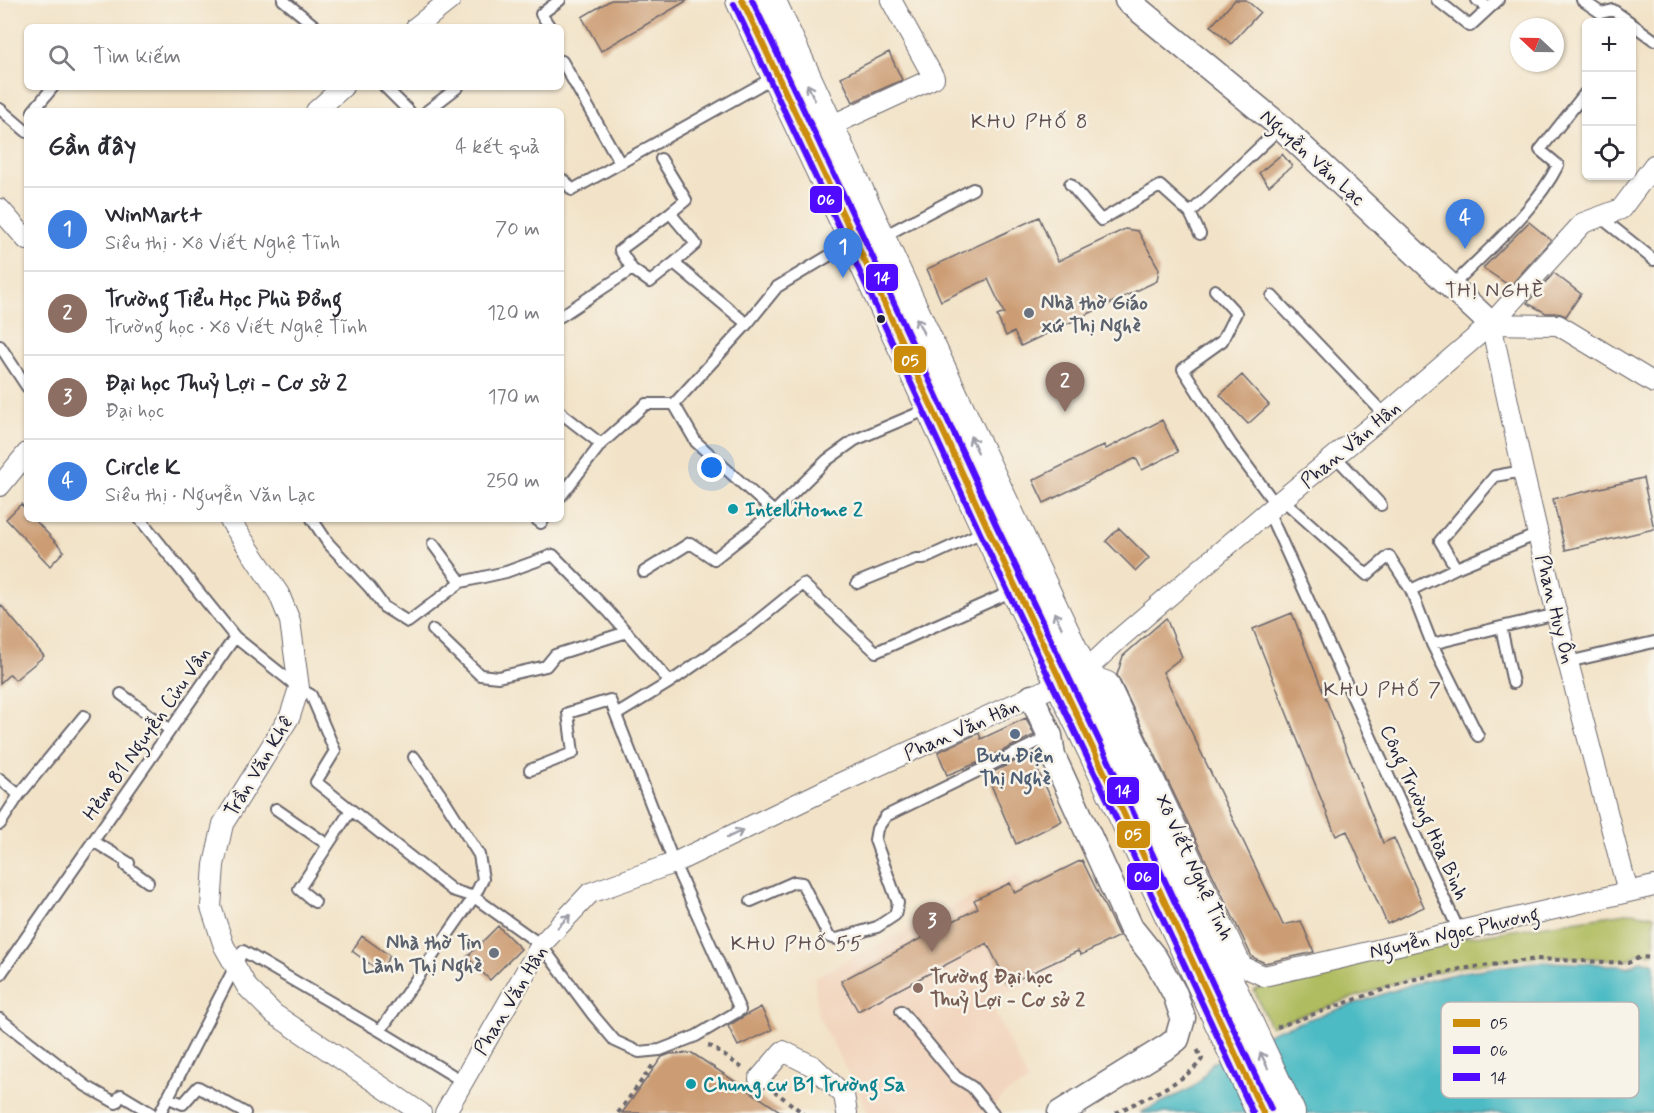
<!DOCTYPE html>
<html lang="vi">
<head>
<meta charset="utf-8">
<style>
  :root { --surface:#fff; --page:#f7f7f7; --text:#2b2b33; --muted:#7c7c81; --line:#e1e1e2; --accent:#2563eb }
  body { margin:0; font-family:Mynerve,sans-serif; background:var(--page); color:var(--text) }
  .controls { position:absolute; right:18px; top:18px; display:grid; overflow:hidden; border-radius:9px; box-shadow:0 2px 4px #0004 }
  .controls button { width:54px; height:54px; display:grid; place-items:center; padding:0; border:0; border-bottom:2px solid var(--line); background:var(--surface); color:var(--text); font:30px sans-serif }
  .compass { position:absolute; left:1510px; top:18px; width:54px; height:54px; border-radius:50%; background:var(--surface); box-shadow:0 2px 4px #0004; rotate:292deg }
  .you { position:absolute; left:712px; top:468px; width:21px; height:21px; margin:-15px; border:4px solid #fff; border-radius:50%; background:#1a73e8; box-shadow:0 0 0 9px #1a73e833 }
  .badge { display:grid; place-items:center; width:39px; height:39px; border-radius:50%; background:var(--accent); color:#fff; font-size:20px; font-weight:700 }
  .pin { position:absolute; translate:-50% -50px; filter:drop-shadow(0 2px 3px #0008) }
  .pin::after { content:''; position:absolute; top:32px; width:21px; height:18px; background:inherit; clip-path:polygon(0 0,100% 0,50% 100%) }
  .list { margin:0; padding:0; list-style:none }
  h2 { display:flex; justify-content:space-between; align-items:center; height:78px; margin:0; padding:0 24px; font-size:26px }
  h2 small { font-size:20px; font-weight:400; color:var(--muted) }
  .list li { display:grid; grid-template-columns:39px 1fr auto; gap:18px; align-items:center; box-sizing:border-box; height:84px; padding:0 24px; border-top:2px solid var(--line) }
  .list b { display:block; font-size:22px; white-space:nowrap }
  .list p { margin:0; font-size:20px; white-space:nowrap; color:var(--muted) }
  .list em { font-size:20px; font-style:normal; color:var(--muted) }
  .icon { flex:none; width:33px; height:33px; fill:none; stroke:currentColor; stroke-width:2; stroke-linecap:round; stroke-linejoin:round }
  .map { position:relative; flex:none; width:1654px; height:1113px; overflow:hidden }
  .search { position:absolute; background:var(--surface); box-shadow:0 2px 4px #0004; left:24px; top:24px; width:540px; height:66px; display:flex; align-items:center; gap:15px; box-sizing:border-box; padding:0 21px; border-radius:9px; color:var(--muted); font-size:22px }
  .panel { position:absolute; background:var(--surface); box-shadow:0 2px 4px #0004; left:24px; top:108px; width:540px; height:414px; border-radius:9px }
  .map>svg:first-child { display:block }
  .built { fill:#f2d5be }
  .green { fill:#afbc5e; stroke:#686f4c; stroke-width:1.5 }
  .water { fill:#4dbbc4; stroke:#386e80; stroke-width:1.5 }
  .building { fill:#cc9d75 }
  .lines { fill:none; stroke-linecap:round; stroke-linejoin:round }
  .service-casing { stroke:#6b666c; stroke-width:14 }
  .minor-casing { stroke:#6b666c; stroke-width:22 }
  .tertiary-casing { stroke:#6b666c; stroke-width:27 }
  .primary-casing { stroke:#6b666c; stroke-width:34 }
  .path { stroke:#6b666c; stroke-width:4; stroke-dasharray:4.5 4.5; stroke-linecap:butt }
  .service { stroke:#fff; stroke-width:10 }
  .minor { stroke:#fff; stroke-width:20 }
  .tertiary { stroke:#fff; stroke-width:24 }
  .primary { stroke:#fff; stroke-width:32 }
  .bus-1-casing { stroke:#f7f3e8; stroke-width:10 }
  .bus-2-casing { stroke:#f7f3e8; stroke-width:10 }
  .bus-3-casing { stroke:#f7f3e8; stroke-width:10 }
  .bus-1 { stroke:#cc8c0c; stroke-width:6 }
  .bus-2 { stroke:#4f0aff; stroke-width:6 }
  .bus-3 { stroke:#4f0aff; stroke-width:6 }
  .oneway { stroke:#9c9ca7 }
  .worship-dot { fill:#6b7280; stroke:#f7f3e8; stroke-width:2 }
  .bus-dot { fill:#22223b; stroke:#f7f3e8; stroke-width:2 }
  .culture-dot { fill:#0f9aa8; stroke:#f7f3e8; stroke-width:2 }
  .service-dot { fill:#5c6f8a; stroke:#f7f3e8; stroke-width:2 }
  .education-dot { fill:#8d6e63; stroke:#f7f3e8; stroke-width:2 }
  .labels { text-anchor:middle; stroke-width:5; stroke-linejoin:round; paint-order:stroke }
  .street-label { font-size:20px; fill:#22223b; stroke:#f7f3e8 }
  .worship-label { font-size:20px; font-weight:bold; fill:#5b616d; stroke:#f7f3e8; text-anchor:start }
  .culture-label { font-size:20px; font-weight:bold; fill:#0d838f; stroke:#f7f3e8; text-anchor:start }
  .service-label { font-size:20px; font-weight:bold; fill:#4e5e75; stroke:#f7f3e8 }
  .education-label { font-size:20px; font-weight:bold; fill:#785e54; stroke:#f7f3e8; text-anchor:start }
  .neighbourhood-label { font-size:21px; letter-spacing:1.5px; fill:#5e4d4f; stroke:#f7f3e8 }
  .key { fill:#f7f3e8; stroke:#b7b4b4; stroke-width:1.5 }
  .key-label { font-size:16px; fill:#22223b }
  .line-badge { stroke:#f7f3e8; stroke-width:2 }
  .badge-label { font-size:16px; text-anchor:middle; font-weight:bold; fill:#fff }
</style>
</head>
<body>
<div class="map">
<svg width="1654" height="1113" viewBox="0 0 1654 1113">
  <rect width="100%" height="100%" fill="#f7f3e8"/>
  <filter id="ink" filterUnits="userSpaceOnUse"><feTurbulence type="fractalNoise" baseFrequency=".0167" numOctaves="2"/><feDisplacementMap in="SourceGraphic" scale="12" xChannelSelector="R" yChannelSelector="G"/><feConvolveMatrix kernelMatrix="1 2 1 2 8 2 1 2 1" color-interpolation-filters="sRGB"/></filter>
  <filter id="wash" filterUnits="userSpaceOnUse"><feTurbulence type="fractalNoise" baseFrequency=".008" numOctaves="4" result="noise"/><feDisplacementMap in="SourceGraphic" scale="24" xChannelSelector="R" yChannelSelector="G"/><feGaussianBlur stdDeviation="1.35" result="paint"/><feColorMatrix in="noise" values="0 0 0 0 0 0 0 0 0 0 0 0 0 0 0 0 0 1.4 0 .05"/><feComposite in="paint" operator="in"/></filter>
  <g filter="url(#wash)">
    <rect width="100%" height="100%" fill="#f2e3c8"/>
    <path class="built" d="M1018 873 1063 972 989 1000 1029 1082 1005 1094 987 1113H869L817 1014 815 977Z"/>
    <path class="green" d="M1632 912 1654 916V954L1640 953 1628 960 1537 956 1460 967 1411 978 1270 1026 1254 990 1293 976 1462 938Z"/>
    <path class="water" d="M1640 961 1654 962V1113H1140L1192 1088 1202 1078 1212 1063 1274 1031 1413 984 1462 972 1535 962 1590 963 1628 967Z"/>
    <g id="blocks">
      <path class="building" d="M611 0H688L601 51 582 17Z
        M1235 0H1246L1260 12 1231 44 1211 26Z
        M889 52 902 80 853 102 841 77Z
        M1282 154 1292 166 1269 186 1259 173Z
        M1039 217 1058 261 1125 229 1138 231 1159 269 1157 281 1021 346 1014 332 1006 336 997 316 1004 313 988 279 941 301 927 269Z
        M1529 222 1551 240 1510 286 1483 268Z
        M1554 273 1581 294 1566 316 1558 313H1546L1527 303Z
        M1242 375 1269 405 1248 424 1220 395Z
        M1162 420 1178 452 1142 470 1136 458 1044 503 1033 480 1104 445 1106 449Z
        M1643 478 1654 529 1565 550 1553 499Z
        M21 504 27 511V519H34L64 551 50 566 6 519Z
        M1119 528 1149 558 1136 571 1106 541Z
        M0 604 44 656 15 680 10 674 0 683Z
        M1292 613 1383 843 1394 838 1424 907 1387 924 1347 831 1336 836 1253 629Z
        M1166 618 1182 657 1163 672 1283 925 1301 921 1314 952 1265 963 1252 957 1117 675 1123 656Z
        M1026 718 1034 735 982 761 947 775 938 752 979 733 981 739Z
        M1030 754 1062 821 1016 844 987 775Z
        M1082 860 1119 936 1081 955 1078 951 1008 984 987 943 858 1011 841 981 978 908 974 900 1010 883 1015 893Z
        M498 926 521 949 490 980 467 957Z
        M362 936 390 956 380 971 352 951Z
        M761 1007 772 1030 738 1046 728 1026 746 1015Z
        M692 1053 783 1113H622L662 1057 670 1054Z"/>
    </g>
  </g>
  <g filter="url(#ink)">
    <use href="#blocks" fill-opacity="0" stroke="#6b666c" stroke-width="1.5"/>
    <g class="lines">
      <g class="service-casing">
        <path id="service" d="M283 0 316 27
          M1437 0 1470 26 1498 0
          M1477 0 1489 8
          M1582 0 1601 13 1613 10 1630 22
          M1632 24 1654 40
          M550 27 541 14 560 0
          M562 61 620 163
          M385 87 409 111
          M0 109 27 132
          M33 111 53 87
          M427 111 458 87
          M661 159 686 200 670 213
          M561 179 565 181 572 190 774 77
          M1070 184 1101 220 1160 186 1190 213 1200 234
          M1190 213 1281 127
          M1599 216 1654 260
          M882 237 973 189
          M674 263 650 282 632 269 620 250 670 213 696 244 674 263 747 324
          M1452 286C1488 249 1535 211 1558 165L1540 150 1586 92
          M1215 290 1236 313 1222 341 1183 369 1231 444 1276 505
          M1272 296 1385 415
          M561 316 632 269
          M0 346 27 387
          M674 404 696 442 774 512 827 460 855 440 928 409
          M561 413 601 444
          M1335 456 1381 505
          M561 496 601 444 646 404H674L747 324 777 287 852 242
          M1282 499 1367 575 1389 556 1411 590
          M1268 511 1459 931
          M312 519 328 543 370 588 384 607 408 622 461 582 506 572 553 555 608 611 670 682 750 627 803 584 876 652 1015 590
          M536 519 541 523 544 519
          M433 544 461 582
          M1456 568 1440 541 1495 476 1523 471
          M644 572 690 543 714 559 774 512
          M857 583 916 559H924L985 531
          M433 630 480 675 498 677 546 666 555 655 627 632
          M235 637 299 688 311 695 335 751 316 782 452 890 474 897 541 945 593 1015 615 1041 639 1052 660 1050 696 1036 740 1010 674 863 616 715 670 682
          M1432 644 1501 627
          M1568 662 1654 642
          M1513 683 1501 627 1557 614
          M121 694 170 730
          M1478 736 1432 644 1411 590 1456 568 1538 534
          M530 770 573 753 568 713 610 700 616 715
          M0 779 19 795 84 716
          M276 809 328 845
          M0 824 19 795
          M93 841 129 863 126 866 148 882
          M751 901 794 882 802 883 829 937 837 939 877 927 895 915 898 903 875 840 877 829 886 816 1050 736
          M315 902 299 889 351 810
          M0 975 235 637 140 519
          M901 1011 956 1077 972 1087 993 1113
          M0 1019 86 1086 116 1103 121 1095 151 1113
          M380 1031 474 897 483 879 479 855 445 801 414 757
          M169 1098 183 1104 198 1087 245 1113
          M160 1113 243 951 380 1031 462 1081"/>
      </g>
      <g class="minor-casing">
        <path id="minor" d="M416 27 450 0
          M316 111 343 87
          M828 127 934 78 891 0
          M0 209 27 240
          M1491 324 1523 471 1568 662 1628 892
          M1491 324 1558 325 1654 383
          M0 486 27 453
          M229 519 279 594 290 621 299 688 290 716 223 824 214 865 211 907 224 946 247 987 274 1014 421 1113
          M1083 673 1108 682 1242 966 1264 976 1654 886
          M759 1079 783 1051 813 1066 844 1095 847 1113
          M445 1113 541 945 590 893 674 863 838 784 1083 673 1120 638 1268 511 1385 415 1491 324 1583 223 1621 209 1654 165"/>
      </g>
      <g class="tertiary-casing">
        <path id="tertiary" d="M1127 0 1281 127 1491 324
          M1032 697 1050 736 1053 756 1131 928 1155 958 1175 994 1183 1018 1177 1039 1168 1046 1060 1113"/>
      </g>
      <g class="primary-casing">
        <path id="primary" d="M742 0 855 240 988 529 1117 799 1263 1113
          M769 0 953 398 1289 1113"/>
      </g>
      <path class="path" d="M1277 1027 1411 980 1460 969 1537 959 1628 963 1640 957 1654 958
        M708 1046 712 1047 744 1069
        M774 1091 803 1113
        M618 1113 653 1065
        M1116 1113C1140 1100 1188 1081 1202 1059L1196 1047"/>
      <use href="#service" class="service"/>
      <use href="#minor" class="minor"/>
      <use href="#tertiary" class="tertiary"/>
      <use href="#primary" class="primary"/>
      <g class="bus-1-casing">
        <path id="bus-1" d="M742 0 855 240 988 529 1117 799 1263 1113"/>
      </g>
      <g class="bus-2-casing">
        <path id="bus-2" d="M734 4 847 244 980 533 1109 803 1253 1113"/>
      </g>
      <g class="bus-3-casing">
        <path id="bus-3" d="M752 0 863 236 996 525 1125 795 1271 1109"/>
      </g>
      <use href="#bus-1" class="bus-1"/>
      <use href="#bus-2" class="bus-2"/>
      <use href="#bus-3" class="bus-3"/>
    </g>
    <defs><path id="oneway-shaft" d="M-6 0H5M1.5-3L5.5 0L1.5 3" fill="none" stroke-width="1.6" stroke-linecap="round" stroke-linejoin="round" transform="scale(1.5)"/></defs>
    <g class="oneway">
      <use href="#oneway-shaft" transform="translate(811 92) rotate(-115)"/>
      <use href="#oneway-shaft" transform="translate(920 326) rotate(-115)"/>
      <use href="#oneway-shaft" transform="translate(974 444) rotate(-115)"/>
      <use href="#oneway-shaft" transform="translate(1058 620) rotate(-115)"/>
      <use href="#oneway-shaft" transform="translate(735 834) rotate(-26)"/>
      <use href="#oneway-shaft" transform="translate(564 921) rotate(-46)"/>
      <use href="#oneway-shaft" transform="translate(1264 1060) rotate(-115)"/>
    </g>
  </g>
  <g class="worship-dot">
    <circle cx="1029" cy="313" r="6"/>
    <circle cx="494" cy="953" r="6"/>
  </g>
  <circle class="bus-dot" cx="881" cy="319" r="5"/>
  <g class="culture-dot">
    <circle cx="733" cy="509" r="6"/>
    <circle cx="691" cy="1084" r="6"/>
  </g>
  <circle class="service-dot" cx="1015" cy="734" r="6"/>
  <circle class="education-dot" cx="918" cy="988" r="6"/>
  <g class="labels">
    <g class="street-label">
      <text transform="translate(1313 157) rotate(42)" y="7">Nguyễn Văn Lạc</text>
      <text transform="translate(1350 444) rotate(-40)" y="7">Phan Văn Hân</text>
      <text transform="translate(1556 609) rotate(76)" y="7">Phan Huy Ôn</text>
      <text transform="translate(961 729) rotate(-24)" y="7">Phan Văn Hân</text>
      <text transform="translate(146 733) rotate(-55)" y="7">Hẻm 81 Nguyễn Cửu Vân</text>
      <text transform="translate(258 766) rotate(-59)" y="7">Trần Văn Khê</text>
      <text transform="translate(1425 812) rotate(66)" y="7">Công Trường Hòa Bình</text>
      <text transform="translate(1195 867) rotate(65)" y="7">Xô Viết Nghệ Tĩnh</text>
      <text transform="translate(1454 932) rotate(-13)" y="7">Nguyễn Ngọc Phương</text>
      <text transform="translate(510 1000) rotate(-59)" y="7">Phan Văn Hân</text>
    </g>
    <g class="worship-label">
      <text x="1041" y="309">Nhà thờ Giáo<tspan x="1041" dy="23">xứ Thị Nghè</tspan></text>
      <text x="482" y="949" text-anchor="end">Nhà thờ Tin<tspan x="482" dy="23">Lành Thị Nghè</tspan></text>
    </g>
    <g class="culture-label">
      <text x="745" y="516">IntelliHome 2</text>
      <text x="703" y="1091">Chung cư B1 Trường Sa</text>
    </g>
    <g class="service-label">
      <text x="1015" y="762">Bưu Điện<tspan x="1015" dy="23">Thị Nghè</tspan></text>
    </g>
    <g class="education-label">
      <text x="930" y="983">Trường Đại học<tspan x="930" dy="23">Thuỷ Lợi - Cơ sở 2</tspan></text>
    </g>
    <g class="neighbourhood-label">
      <text x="1030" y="128">KHU PHỐ 8</text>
      <text x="1495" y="297">THỊ NGHÈ</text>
      <text x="1383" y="696">KHU PHỐ 7</text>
      <text x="797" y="950">KHU PHỐ 55</text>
    </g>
  </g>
  <rect x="1441" y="1002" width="198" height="96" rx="9" class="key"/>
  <rect x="1453" y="1019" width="27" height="8" fill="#cc8c0c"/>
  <rect x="1453" y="1046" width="27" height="8" fill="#4f0aff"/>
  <rect x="1453" y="1073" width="27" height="8" fill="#4f0aff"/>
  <g class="key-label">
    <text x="1490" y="1029">05</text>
    <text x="1490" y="1056">06</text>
    <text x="1490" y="1083">14</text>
  </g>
  <g class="line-badge">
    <rect x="809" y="185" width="34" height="29" rx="6" fill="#4f0aff"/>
    <rect x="865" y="263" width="34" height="29" rx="6" fill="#4f0aff"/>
    <rect x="893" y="345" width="34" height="29" rx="6" fill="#cc8c0c"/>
    <rect x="1106" y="776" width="34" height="29" rx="6" fill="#4f0aff"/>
    <rect x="1116" y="820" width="35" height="29" rx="6" fill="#cc8c0c"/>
    <rect x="1126" y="862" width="34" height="29" rx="6" fill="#4f0aff"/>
  </g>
  <g class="badge-label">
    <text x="826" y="205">06</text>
    <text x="882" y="283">14</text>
    <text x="910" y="366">05</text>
    <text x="1123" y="796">14</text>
    <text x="1133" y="840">05</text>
    <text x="1143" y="882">06</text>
  </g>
</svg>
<div class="controls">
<button>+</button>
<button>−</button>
<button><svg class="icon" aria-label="locate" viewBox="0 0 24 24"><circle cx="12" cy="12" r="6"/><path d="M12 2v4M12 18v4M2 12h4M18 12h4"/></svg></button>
</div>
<svg class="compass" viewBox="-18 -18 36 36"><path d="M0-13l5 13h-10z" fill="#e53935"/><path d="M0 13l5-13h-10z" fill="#7c7c81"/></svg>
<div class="you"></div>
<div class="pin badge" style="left:843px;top:278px;background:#3f7fe0">1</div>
<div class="pin badge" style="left:1065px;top:412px;background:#8d6e63">2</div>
<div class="pin badge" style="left:932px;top:952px;background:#8d6e63">3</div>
<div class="pin badge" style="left:1465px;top:249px;background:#3f7fe0">4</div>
<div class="search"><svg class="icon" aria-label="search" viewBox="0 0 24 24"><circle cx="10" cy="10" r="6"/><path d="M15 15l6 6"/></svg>Tìm kiếm</div>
<section class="panel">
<h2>Gần đây<small>4 kết quả</small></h2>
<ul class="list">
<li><span class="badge" style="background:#3f7fe0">1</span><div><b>WinMart+</b><p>Siêu thị · Xô Viết Nghệ Tĩnh</p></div><em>70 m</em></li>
<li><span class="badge" style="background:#8d6e63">2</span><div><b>Trường Tiểu Học Phù Đổng</b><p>Trường học · Xô Viết Nghệ Tĩnh</p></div><em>120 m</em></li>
<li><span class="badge" style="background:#8d6e63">3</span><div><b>Đại học Thuỷ Lợi - Cơ sở 2</b><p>Đại học</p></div><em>170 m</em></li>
<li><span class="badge" style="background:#3f7fe0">4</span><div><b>Circle K</b><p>Siêu thị · Nguyễn Văn Lạc</p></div><em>250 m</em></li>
</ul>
</section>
</div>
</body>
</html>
